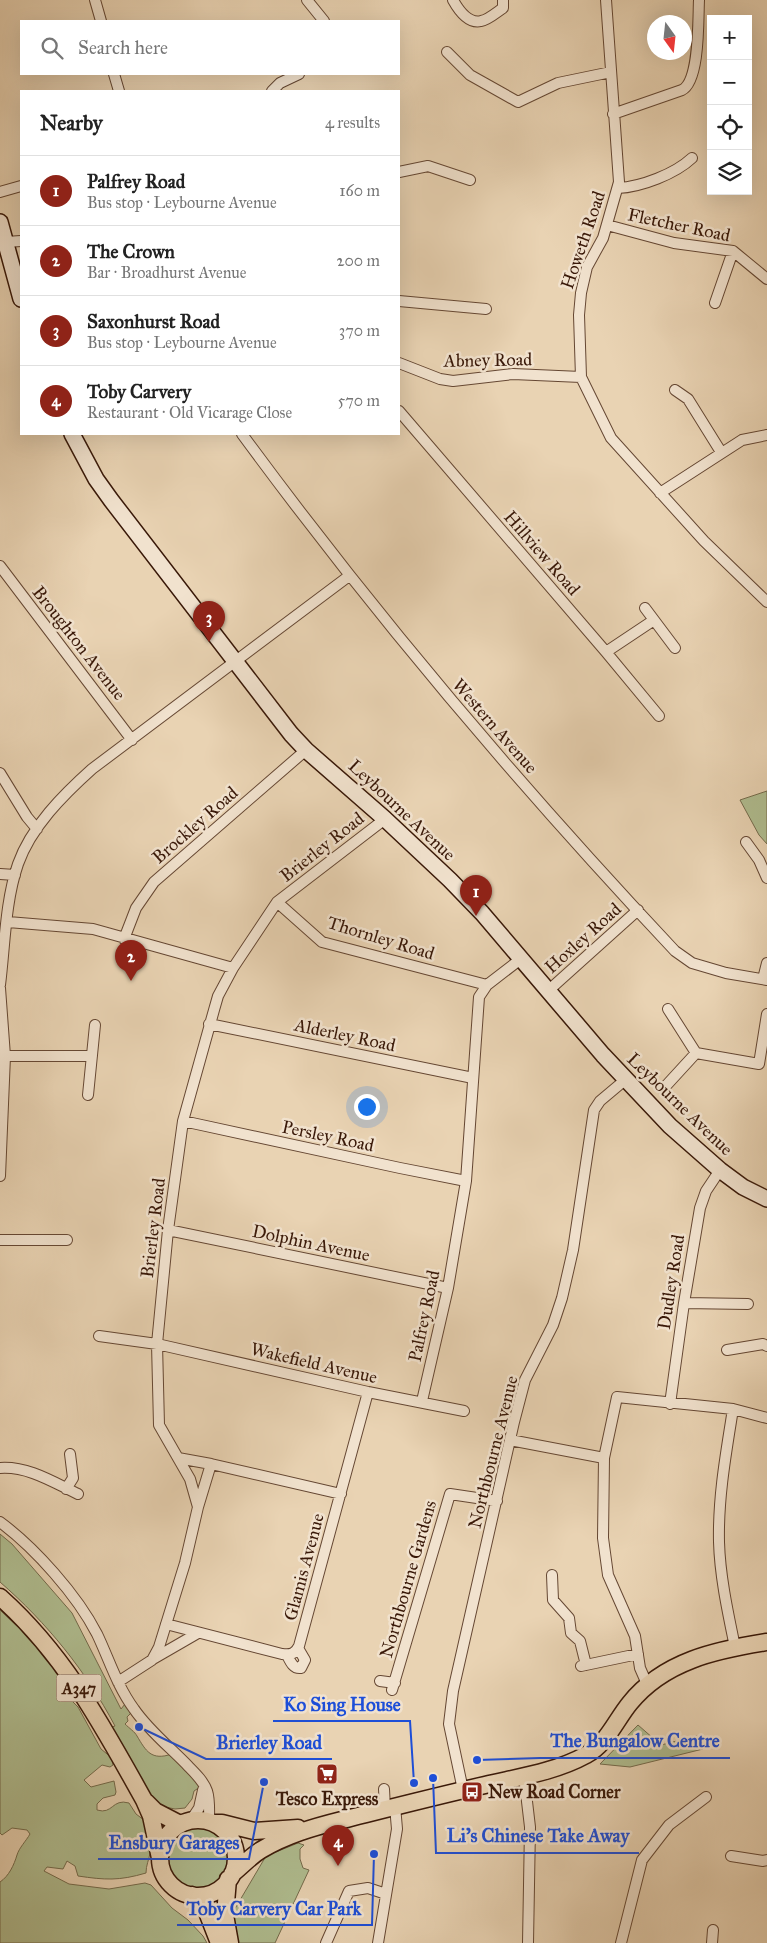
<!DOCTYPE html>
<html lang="en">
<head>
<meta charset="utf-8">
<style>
  :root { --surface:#fff; --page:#f6f6f6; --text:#222; --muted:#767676; --line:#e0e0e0; --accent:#8f2418 }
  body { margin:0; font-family:"IM FELL Great Primer",serif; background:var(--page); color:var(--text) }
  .controls { position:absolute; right:15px; top:15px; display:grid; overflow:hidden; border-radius:0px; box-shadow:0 5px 20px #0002 }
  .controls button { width:45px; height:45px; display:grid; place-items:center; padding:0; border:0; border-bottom:1px solid var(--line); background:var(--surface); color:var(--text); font:25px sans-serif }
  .compass { position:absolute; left:647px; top:15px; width:45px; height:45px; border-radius:50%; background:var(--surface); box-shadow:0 5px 20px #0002; rotate:165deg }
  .you { position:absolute; left:366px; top:1106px; width:18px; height:18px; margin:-12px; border:4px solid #fff; border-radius:50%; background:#1a73e8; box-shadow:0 0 0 8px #1a73e833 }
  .badge { display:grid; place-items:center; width:32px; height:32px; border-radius:50%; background:var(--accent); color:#fff; font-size:16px; font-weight:700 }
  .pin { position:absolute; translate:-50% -41px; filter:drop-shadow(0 1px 2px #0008) }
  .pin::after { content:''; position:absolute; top:26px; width:18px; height:15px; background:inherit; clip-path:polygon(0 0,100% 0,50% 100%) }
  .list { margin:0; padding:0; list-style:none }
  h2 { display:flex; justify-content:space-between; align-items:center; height:65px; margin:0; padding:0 20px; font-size:21px }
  h2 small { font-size:16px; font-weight:400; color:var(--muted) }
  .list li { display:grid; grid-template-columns:32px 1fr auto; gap:15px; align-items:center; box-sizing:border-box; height:70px; padding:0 20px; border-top:1px solid var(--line) }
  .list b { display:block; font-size:19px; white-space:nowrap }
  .list p { margin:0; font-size:16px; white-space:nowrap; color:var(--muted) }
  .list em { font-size:16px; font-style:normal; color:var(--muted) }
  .icon { flex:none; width:28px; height:28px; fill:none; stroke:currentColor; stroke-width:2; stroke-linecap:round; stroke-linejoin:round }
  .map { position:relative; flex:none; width:767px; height:1943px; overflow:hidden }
  .search { position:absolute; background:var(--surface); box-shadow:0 5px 20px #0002; left:20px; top:20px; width:380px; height:55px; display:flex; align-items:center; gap:12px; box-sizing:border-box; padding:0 18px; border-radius:0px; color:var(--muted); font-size:19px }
  .panel { position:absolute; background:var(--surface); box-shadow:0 5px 20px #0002; left:20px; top:90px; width:380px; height:345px; border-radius:0px }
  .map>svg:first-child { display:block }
  .green { fill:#b0be91; stroke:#746b4c }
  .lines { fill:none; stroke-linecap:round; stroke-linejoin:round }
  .street-casing { stroke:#654733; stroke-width:12 }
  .secondary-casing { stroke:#391808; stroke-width:18 }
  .primary-casing { stroke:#391808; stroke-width:19 }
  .street { stroke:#f1e2ce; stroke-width:10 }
  .secondary { stroke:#f1e2ce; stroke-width:15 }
  .primary { stroke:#e9d3b3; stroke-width:16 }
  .labels { text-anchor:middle; stroke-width:5; stroke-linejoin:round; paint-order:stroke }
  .shield { fill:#f1e2ce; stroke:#705543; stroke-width:1 }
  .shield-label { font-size:16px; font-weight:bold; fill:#391808 }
  .street-label { font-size:18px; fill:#391808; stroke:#f1e2ce }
  .poi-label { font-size:18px; font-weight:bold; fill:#391808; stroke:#f1e2ce; text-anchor:start }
  .leader { fill:none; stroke:#1d4ed8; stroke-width:2 }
  .callout-dot { fill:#1d4ed8; stroke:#f1e2ce; stroke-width:2 }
  .callout-label { font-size:19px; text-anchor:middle; font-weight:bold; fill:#1d4ed8; stroke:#f1e2ce; stroke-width:5; stroke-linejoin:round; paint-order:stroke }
</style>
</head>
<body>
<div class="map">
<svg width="767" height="1943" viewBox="0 0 767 1943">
  <rect width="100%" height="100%" fill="#e9d3b3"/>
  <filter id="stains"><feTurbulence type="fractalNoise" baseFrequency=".004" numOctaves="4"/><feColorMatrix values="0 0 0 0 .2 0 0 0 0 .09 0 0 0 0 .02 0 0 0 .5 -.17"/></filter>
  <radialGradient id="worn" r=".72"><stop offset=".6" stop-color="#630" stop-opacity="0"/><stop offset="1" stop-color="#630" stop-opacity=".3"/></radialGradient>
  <path class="green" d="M767 791V844L759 835 740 800Z
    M0 1534 12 1544 72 1613 121 1709 125 1704 131 1713 127 1717 128 1721 125 1724C129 1728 135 1732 137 1736 146 1751 151 1761 172 1754L188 1768 200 1787 194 1791 192 1799 185 1808 175 1809 155 1805 112 1727 115 1726C86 1671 47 1623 0 1582Z
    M0 1610 36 1644 58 1670 68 1697 78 1707 101 1749 112 1758 113 1765 110 1767 102 1765 84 1780 91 1787 114 1781 116 1792 115 1795 103 1798 97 1804V1810C113 1815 112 1798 129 1803L136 1814 144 1820C144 1831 151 1841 150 1853 149 1860 146 1865 146 1873 119 1881 105 1880 78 1876L75 1866 67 1861 63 1869 47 1867 44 1871 69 1884 109 1889 145 1883 151 1885 172 1908 188 1920 203 1936 207 1943H0V1882C9 1876 14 1865 17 1855 19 1848 26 1841 30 1834L27 1830 12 1828 2 1835 0 1833Z
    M638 1725 661 1745 697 1736 699 1747H702L703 1749 630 1767 600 1764Z
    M167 1857a31 31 0 1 1 62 0a31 31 0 1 1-62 0Z
    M298 1843 304 1845 300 1849V1859L303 1868 309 1870 275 1943H237L233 1912 266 1856Z"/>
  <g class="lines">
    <g class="street-casing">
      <path id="street" d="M95 0 101 21
        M307 0 324 21
        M453 0C458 9 468 24 481 21 488 20 497 12 503 8V0
        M606 0 619 182 603 238 587 267 581 293 579 315 581 377 611 438 704 541 767 602
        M447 52 470 75 518 102 558 83 611 72
        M114 74 119 91
        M272 91 280 83 299 74
        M613 114 682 90C700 81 698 19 699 0
        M399 172 428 166 470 180
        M618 188C641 187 675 174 692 158
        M0 192 21 186
        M607 225 674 243 733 251 767 279
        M6 242 21 241
        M399 301 486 309
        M715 303 733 251
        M399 363 440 379 453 381 513 374 581 377
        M675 390 688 399 721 452
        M399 411 606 652 659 716
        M242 434C375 615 521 787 675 951L692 963 726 973 767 980
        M660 493 742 440 767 435
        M0 566 132 740
        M645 608 675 648
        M606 652 654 620
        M0 773 27 817 37 829
        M746 842 759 860 767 878
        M0 874 15 875
        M277 902 322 942 487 985
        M8 922 93 929 233 968
        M124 939 136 908 154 882 306 750
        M763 979 767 963
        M0 985C5 945 5 902 18 864 31 827 63 795 92 769L349 576
        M0 988 5 1056 0 1176
        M549 990 638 910
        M668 1009 696 1053
        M209 1024 473 1078
        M5 1056H92
        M663 1089 696 1053 759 1064 767 1014
        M88 1095 95 1025
        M183 1121 400 1168 466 1181
        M168 1230 448 1288
        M0 1240H67
        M684 1303 748 1304
        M99 1336 157 1344 368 1392 464 1411
        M727 1350 763 1344 767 1346
        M422 1401 448 1288 466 1181 479 997 487 985 522 958
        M670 1404 684 1303 700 1208 706 1191 720 1170
        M733 1409C726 1453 718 1497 719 1542 720 1577 728 1613 735 1647
        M510 1440 604 1458
        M178 1458 211 1464
        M0 1468C28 1466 53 1482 78 1494
        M66 1489 73 1478 70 1454
        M198 1507 211 1464 341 1494
        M0 1522C35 1548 77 1595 97 1634 109 1659 117 1686 134 1709 149 1731 171 1748 189 1767 196 1774 204 1782 207 1791 210 1800 209 1812 209 1822
        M552 1575 553 1600 569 1618 571 1633 580 1641 586 1665
        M166 1624 282 1654C291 1655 295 1654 299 1646L368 1392
        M287 1655C290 1661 293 1669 301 1668L305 1660 298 1648
        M153 1659 198 1633
        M581 1666 638 1654
        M380 1681 395 1683
        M118 1682 152 1660 159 1647 185 1563 198 1507 190 1479 159 1425 157 1344 168 1230 183 1121 214 1010 218 996 233 968 277 902 385 819
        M647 1684 640 1668 635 1636 608 1575 603 1538 604 1458 617 1397 733 1409 767 1418
        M392 1690 450 1494 497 1501
        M524 1776 530 1827 528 1943
        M384 1789 385 1808
        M463 1790 449 1724 453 1691 514 1422 525 1380 553 1325 562 1298 573 1250 594 1110 600 1101 625 1080
        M191 1820 199 1808 203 1790
        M731 1856 763 1861 767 1860
        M326 1943 349 1891 368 1888 386 1894
        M378 1943 397 1829 395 1806
        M621 1943 642 1860 669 1825 706 1797
        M712 1943 713 1930"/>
    </g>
    <g class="secondary-casing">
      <path id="secondary" d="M0 222 21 299
        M72 434 96 479 111 500 291 734 306 750 385 819 450 880 482 913 603 1055 670 1126 720 1170 743 1187 767 1199"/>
    </g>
    <g class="primary-casing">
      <path id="primary" d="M0 1597C65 1655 102 1725 144 1800L151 1816 160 1858
        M146 1802 155 1811 180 1824
        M160 1858a38 38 0 1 1 76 0a38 38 0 1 1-76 0Z
        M216 1823H222L254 1831 298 1828
        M232 1874C242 1866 251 1856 261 1850 286 1835 314 1827 342 1820 390 1808 437 1796 485 1785 519 1777 555 1772 586 1755 606 1745 616 1720 630 1703 664 1661 716 1650 767 1642
        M228 1879 225 1915 230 1943
        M192 1895 207 1912 219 1943"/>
    </g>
    <use href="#street" class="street"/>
    <use href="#secondary" class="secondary"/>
    <use href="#primary" class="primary"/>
  </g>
  <defs>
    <g id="supermarket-square" transform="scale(1.125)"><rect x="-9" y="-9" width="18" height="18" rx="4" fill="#8f2418" stroke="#f1e2ce"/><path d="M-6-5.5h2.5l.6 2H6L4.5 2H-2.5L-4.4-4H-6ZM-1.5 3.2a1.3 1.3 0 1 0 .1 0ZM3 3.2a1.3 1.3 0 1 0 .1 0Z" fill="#fff"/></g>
    <g id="bus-square" transform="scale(1.125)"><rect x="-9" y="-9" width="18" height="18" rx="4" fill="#8f2418" stroke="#f1e2ce"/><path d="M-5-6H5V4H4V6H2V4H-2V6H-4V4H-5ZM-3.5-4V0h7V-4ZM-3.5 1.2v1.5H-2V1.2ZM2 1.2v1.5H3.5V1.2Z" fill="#fff"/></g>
  </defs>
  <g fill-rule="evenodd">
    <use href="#supermarket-square" x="327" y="1774"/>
    <use href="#bus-square" x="472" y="1792"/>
  </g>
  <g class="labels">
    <rect class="shield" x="56.5" y="1674.5" width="45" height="27" rx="4"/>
    <g class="shield-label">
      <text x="79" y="1694">A347</text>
    </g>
    <g class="street-label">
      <text transform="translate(679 225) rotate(12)" y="6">Fletcher Road</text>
      <text transform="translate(583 240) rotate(-71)" y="6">Howeth Road</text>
      <text transform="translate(488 360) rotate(-1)" y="6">Abney Road</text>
      <text transform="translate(542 553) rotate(49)" y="6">Hillview Road</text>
      <text transform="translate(79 643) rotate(52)" y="6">Broughton Avenue</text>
      <text transform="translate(495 726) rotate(49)" y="6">Western Avenue</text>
      <text transform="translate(402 810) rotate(43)" y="6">Leybourne Avenue</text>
      <text transform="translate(195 825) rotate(-41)" y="6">Brockley Road</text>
      <text transform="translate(322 847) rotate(-38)" y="6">Brierley Road</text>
      <text transform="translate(381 938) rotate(17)" y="6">Thornley Road</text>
      <text transform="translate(583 938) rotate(-42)" y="6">Hoxley Road</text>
      <text transform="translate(345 1035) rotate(12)" y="6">Alderley Road</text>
      <text transform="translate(680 1104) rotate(44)" y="6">Leybourne Avenue</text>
      <text transform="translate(328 1136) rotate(12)" y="6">Persley Road</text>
      <text transform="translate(153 1228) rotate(-83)" y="6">Brierley Road</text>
      <text transform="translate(311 1243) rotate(12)" y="6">Dolphin Avenue</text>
      <text transform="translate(671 1282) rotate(-81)" y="6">Dudley Road</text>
      <text transform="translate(424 1316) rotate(-78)" y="6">Palfrey Road</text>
      <text transform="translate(314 1363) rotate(13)" y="6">Wakefield Avenue</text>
      <text transform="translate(493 1452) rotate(-76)" y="6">Northbourne Avenue</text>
      <text transform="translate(304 1567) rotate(-75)" y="6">Glamis Avenue</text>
      <text transform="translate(408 1579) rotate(-74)" y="6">Northbourne Gardens</text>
    </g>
    <g class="poi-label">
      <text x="488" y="1798">New Road Corner</text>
      <text x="327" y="1805" text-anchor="middle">Tesco Express</text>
    </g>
  </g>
  <path class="leader" d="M414 1783L410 1721H273M477 1760L540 1758H730M139 1727L206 1759H332M433 1778L436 1853H639M264 1782L249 1859H98M374 1854L372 1925H177"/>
  <g class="callout-dot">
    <circle cx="414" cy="1783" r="5"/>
    <circle cx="477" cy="1760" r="5"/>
    <circle cx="139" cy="1727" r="5"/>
    <circle cx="433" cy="1778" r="5"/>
    <circle cx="264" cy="1782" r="5"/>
    <circle cx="374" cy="1854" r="5"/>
  </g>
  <g class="callout-label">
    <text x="342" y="1711">Ko Sing House</text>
    <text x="635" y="1747">The Bungalow Centre</text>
    <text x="269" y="1749">Brierley Road</text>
    <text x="538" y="1842">Li's Chinese Take Away</text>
    <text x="174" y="1849">Ensbury Garages</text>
    <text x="274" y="1915">Toby Carvery Car Park</text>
  </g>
  <rect width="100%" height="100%" filter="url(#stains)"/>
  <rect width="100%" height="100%" fill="url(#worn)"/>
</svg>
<div class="controls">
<button>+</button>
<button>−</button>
<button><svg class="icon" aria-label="locate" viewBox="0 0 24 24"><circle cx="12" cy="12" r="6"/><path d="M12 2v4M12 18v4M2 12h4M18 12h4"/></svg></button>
<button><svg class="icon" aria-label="layers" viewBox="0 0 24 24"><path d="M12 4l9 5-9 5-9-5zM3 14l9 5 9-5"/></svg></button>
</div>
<svg class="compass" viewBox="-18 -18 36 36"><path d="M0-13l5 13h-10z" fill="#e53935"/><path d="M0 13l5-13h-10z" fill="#767676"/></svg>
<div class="you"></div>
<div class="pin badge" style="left:476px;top:916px">1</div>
<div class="pin badge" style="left:131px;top:981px">2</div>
<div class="pin badge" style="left:209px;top:642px">3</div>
<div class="pin badge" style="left:338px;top:1866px">4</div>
<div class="search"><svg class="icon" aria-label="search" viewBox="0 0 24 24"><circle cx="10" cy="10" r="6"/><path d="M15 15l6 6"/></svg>Search here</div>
<section class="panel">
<h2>Nearby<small>4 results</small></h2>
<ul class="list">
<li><span class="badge">1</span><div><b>Palfrey Road</b><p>Bus stop · Leybourne Avenue</p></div><em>160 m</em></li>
<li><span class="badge">2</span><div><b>The Crown</b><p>Bar · Broadhurst Avenue</p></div><em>200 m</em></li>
<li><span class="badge">3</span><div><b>Saxonhurst Road</b><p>Bus stop · Leybourne Avenue</p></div><em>370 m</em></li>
<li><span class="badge">4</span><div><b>Toby Carvery</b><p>Restaurant · Old Vicarage Close</p></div><em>570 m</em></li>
</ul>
</section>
</div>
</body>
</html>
